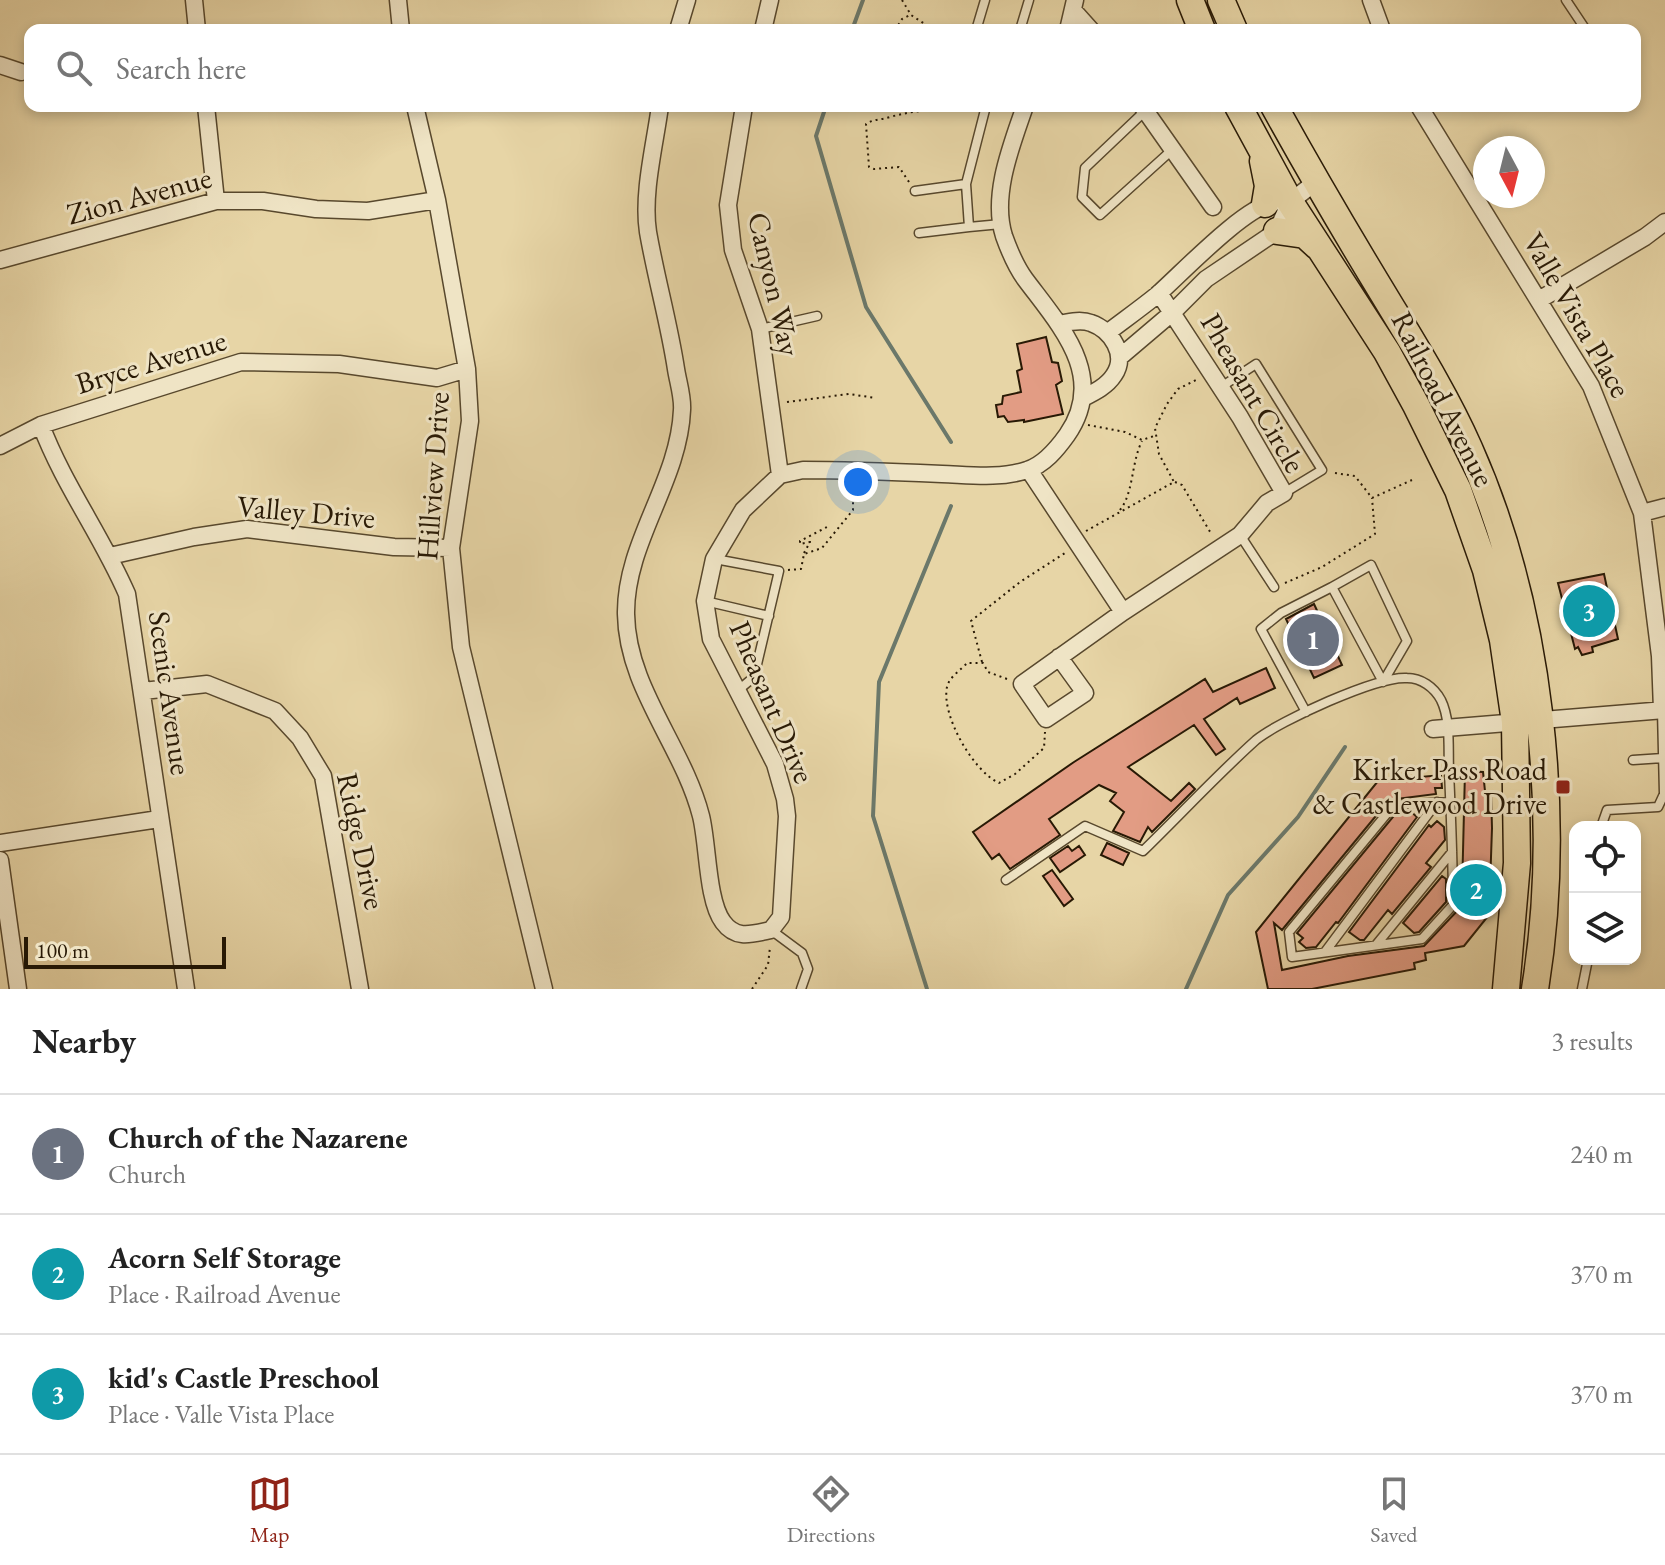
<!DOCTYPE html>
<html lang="en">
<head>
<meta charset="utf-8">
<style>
  :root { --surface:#fff; --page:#f6f6f6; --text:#222; --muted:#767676; --line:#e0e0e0; --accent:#8f2418 }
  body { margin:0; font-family:"EB Garamond",serif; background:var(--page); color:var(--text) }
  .controls { position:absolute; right:24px; bottom:24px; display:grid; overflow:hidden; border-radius:16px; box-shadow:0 4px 12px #0003 }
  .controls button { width:72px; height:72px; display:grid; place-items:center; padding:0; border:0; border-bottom:2px solid var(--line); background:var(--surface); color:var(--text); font:40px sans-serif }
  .compass { position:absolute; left:1473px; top:136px; width:72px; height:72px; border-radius:50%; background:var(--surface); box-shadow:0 4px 12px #0003; rotate:173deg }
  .scale { position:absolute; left:24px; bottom:20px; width:202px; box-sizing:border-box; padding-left:8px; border:4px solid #281905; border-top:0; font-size:22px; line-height:28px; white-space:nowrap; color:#281905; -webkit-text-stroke:6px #efe4c5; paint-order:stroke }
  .you { position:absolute; left:858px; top:482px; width:28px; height:28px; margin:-20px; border:6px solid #fff; border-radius:50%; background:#1a73e8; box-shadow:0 0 0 12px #1a73e833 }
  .badge { display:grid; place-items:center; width:52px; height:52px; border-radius:50%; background:var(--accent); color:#fff; font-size:26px; font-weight:700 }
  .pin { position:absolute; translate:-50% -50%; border:4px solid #fff; box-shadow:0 2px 8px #0006 }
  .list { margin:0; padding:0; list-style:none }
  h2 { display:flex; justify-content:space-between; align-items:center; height:104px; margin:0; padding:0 32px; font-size:34px }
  h2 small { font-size:26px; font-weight:400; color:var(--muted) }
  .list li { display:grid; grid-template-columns:52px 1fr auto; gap:24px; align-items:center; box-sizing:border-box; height:120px; padding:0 32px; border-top:2px solid var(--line) }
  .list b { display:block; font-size:30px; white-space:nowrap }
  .list p { margin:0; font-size:26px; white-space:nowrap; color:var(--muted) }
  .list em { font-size:26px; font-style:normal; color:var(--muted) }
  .icon { flex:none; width:44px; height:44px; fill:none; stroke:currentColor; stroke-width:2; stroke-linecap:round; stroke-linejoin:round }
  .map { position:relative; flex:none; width:1665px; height:989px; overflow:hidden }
  .search { position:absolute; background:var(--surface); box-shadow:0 4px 12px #0003; left:24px; right:24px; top:24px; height:88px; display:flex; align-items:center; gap:20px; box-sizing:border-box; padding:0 28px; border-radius:16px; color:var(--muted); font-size:30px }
  .sheet { height:464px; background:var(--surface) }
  nav { display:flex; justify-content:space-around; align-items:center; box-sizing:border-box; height:112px; border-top:2px solid var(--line); background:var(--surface); font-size:22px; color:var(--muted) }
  nav a { display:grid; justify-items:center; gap:4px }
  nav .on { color:var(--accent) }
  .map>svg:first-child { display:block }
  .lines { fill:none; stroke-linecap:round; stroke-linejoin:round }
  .stream { stroke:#6b786a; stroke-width:4 }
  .building { fill:#e29c84; stroke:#281905; stroke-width:2 }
  .service-casing { stroke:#58482d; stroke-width:11 }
  .minor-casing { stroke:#58482d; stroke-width:19 }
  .trunk-casing { stroke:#281905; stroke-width:29 }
  .path { stroke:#281905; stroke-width:2; stroke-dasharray:2 4; stroke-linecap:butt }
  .service { stroke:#efe4c5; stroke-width:8 }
  .minor { stroke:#efe4c5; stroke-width:16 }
  .trunk { stroke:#e7d5a6; stroke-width:26 }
  .poi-dot { fill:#8f2418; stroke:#efe4c5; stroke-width:3 }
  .labels { text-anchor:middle; stroke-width:6; stroke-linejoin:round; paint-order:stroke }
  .street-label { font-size:30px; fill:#281905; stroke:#efe4c5 }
  .poi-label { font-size:30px; fill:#281905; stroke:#efe4c5; text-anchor:end }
</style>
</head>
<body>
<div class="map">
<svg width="1665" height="989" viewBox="0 0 1665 989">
  <rect width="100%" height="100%" fill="#e7d5a6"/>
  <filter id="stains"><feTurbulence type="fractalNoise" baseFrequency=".0025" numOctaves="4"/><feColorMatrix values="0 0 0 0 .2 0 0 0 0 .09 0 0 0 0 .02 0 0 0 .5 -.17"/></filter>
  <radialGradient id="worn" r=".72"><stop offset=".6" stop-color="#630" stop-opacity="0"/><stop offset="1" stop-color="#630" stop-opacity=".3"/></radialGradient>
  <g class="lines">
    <path class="stream" d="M852 30 863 0
      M826 106 816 136 866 307 951 442
      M927 989 873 816 879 682 951 506
      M1186 989 1228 895 1298 817 1345 747"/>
  </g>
  <path class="building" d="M1046 337 1052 362 1058 363 1062 381 1056 385 1063 414 1024 422V420L1008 422 1004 416 998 417 996 405 1002 404 1003 396 1021 392 1017 371 1022 369 1017 344Z
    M1604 574 1618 639 1592 647 1593 652 1582 655 1578 647 1575 649 1558 583Z
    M1314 604 1342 665 1314 678 1286 619Z
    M1266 668 1275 688 1240 704 1237 698 1204 719 1225 749 1216 755 1194 725 1128 767 1171 801 1189 783 1195 789 1152 832 1148 827 1140 842 1113 831 1124 812 1110 801 1116 793 1099 785 1049 819 1060 835 1010 869 999 854 992 859 973 832 1074 762 1205 679 1213 692Z
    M1465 771 1483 772 1485 791H1491L1492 828 1489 915 1464 946 1425 953 1426 960 1414 963 1415 969 1312 989H1268L1256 932 1378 781 1441 775 1442 788H1435L1436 794 1389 800 1282 930 1274 923 1282 970 1348 956 1424 946 1458 910 1460 890 1462 892Z
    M1410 811 1417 817 1338 923 1336 922 1316 947 1306 948 1299 942 1303 938 1297 933 1397 812Z
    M1437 821 1444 827 1445 840 1426 863 1431 867 1392 914 1388 910 1364 940H1360L1349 932 1429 825 1431 827Z
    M1107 843 1129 853 1123 865 1101 855Z
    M1068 846 1072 851 1079 846 1085 855 1060 872 1050 858Z
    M1052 870 1073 899 1064 906 1043 876Z
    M1442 876 1446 879V902L1419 932 1414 933 1403 923Z"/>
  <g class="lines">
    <g class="service-casing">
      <path id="service" d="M1566 0 1586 30
        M981 30 977 27 985 0
        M1020 30 1029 0
        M986 106 966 184 969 227 1001 224
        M1145 111 1085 168 1082 197 1100 215 1172 150
        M915 191 966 184
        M919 233 969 227
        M760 329 817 316
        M1221 387 1256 364 1322 470 1284 493
        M1240 535 1274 587
        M715 559 779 571 754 677 736 692
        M1371 565 1407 641 1383 682 1332 587Z
        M705 601 769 616
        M1306 712 1261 629 1281 613 1332 587
        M1633 760 1663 758
        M1601 827 1607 810 1658 807 1664 794 1662 710
        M1006 880 1085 826 1143 851C1181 814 1217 775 1256 740 1279 721 1377 676 1407 678 1421 678 1434 687 1441 700 1451 720 1448 749 1449 771 1451 816 1453 861 1453 905L1422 939 1292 957 1289 932 1394 805 1450 802
        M771 930 802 953 808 969 801 989
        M1376 945 1452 852
        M1325 952 1437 802
        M1582 989 1588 959"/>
    </g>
    <g class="minor-casing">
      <path id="minor" d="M194 0 197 30
        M398 0 401 30
        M1371 0 1382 30
        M1074 11 1091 30
        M678 30 687 0
        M763 30 770 0
        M1068 30 1075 0
        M0 65 21 72
        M206 106 216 201
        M415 106 437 200 467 369 470 421 451 548 461 647 544 989
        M660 106C655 144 642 194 648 232 656 278 669 323 676 369 678 382 683 397 682 410 679 482 625 542 626 614 627 688 683 746 701 816 708 844 707 901 723 922 736 940 752 934 771 930L781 917 787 816 785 799 775 764 711 639 705 601 714 559 743 510 780 475 803 470C849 470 896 472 942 474 970 475 1000 479 1027 470 1044 465 1057 449 1067 435 1108 376 1060 326 1025 279 1017 268 1009 250 1004 236 991 195 1012 144 1025 106
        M744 106 728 205 733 250 760 329 780 475
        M1142 106 1213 207
        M1419 106 1591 386 1642 513 1660 656 1662 710
        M0 260 216 201H263L316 209 368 211 437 200
        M1539 300 1645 237 1665 222
        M1059 324C1069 322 1081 319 1091 323 1111 330 1128 355 1114 375 1107 386 1095 392 1083 398
        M1107 333C1124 320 1141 308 1157 295 1180 275 1245 206 1273 203
        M1120 357 1173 312 1206 279 1277 231 1290 202 1317 181
        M41 425C63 484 102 536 127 594L186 989
        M0 446 41 425 241 362 339 364 437 378 467 369
        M1029 470 1123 612
        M1642 513 1665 507
        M110 556 194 537 247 529 394 547 451 548
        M1059 657 1085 693 1046 719 1022 684 1123 612 1240 535 1267 503 1284 493 1240 417 1159 293
        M143 691 207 684 275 711 300 738 323 776 360 989
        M1433 729 1665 710
        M0 843 159 819
        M0 860 18 989"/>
    </g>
    <g class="trunk-casing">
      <path id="trunk" d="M1190 0 1202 30
        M1221 0 1234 30
        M1238 106 1290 202 1387 352 1416 405 1458 490 1486 570 1503 640 1515 722 1517 863 1506 989
        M1274 106C1310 171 1348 236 1387 300 1416 348 1446 396 1469 448 1540 607 1563 817 1535 989
        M1263 161 1268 186 1265 204
        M1277 231 1305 235 1317 246"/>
    </g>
    <path class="path" d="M902 0 911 15 934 30
      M895 30 902 19 910 15
      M909 182 899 167 874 169 869 167 866 124C873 119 881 120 890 117 918 109 944 109 974 110
      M787 402 849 394 876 398
      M1088 425 1125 432 1142 440 1154 436
      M1335 473 1355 476 1372 498 1412 480
      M1175 482 1182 485 1212 535
      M1120 510C1134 492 1131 463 1142 441
      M1086 531 1174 482 1159 454 1155 428 1167 404 1178 389 1196 380
      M804 553 810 542 800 544V541L827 527
      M788 570 801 569 804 554 822 548 853 510V484
      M1285 583 1322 567 1375 534 1372 498
      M982 662 971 621 1020 582 1065 553
      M1007 679 988 672 983 663H967C961 670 949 677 947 687 941 715 973 771 999 783L1015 774 1044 748 1045 732
      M752 989 768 965 770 947"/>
    <use href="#service" class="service"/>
    <use href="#minor" class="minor"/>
    <use href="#trunk" class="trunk"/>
  </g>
  <rect class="poi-dot" x="1555" y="779" width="16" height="16" rx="4"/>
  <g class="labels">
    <g class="street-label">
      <text transform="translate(139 196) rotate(-15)" y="10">Zion Avenue</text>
      <text transform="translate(774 284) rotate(77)" y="10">Canyon Way</text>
      <text transform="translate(1577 315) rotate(60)" y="10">Valle Vista Place</text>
      <text transform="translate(151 362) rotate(-17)" y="10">Bryce Avenue</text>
      <text transform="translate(1253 393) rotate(60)" y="10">Pheasant Circle</text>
      <text transform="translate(1443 399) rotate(63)" y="10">Railroad Avenue</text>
      <text transform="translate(433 476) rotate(-86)" y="10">Hillview Drive</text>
      <text transform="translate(306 512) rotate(5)" y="10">Valley Drive</text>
      <text transform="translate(170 693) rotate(82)" y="10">Scenic Avenue</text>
      <text transform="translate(772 702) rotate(67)" y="10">Pheasant Drive</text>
      <text transform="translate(361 841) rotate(78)" y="10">Ridge Drive</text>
    </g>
    <g class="poi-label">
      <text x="1547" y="780">Kirker Pass Road<tspan x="1547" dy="34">&amp; Castlewood Drive</tspan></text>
    </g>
  </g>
  <rect width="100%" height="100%" filter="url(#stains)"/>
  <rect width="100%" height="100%" fill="url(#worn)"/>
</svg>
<div class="controls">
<button><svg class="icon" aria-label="locate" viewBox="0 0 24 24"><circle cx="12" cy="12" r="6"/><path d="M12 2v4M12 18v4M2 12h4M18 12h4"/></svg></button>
<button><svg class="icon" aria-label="layers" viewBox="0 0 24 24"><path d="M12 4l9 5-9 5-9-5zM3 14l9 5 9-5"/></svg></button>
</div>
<svg class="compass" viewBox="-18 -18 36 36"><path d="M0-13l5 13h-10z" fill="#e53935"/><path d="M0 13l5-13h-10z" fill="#767676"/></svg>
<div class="scale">100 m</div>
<div class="you"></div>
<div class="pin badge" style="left:1313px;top:640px;background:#6b7280">1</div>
<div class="pin badge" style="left:1476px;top:890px;background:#0f9aa8">2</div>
<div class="pin badge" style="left:1589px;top:611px;background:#0f9aa8">3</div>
<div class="search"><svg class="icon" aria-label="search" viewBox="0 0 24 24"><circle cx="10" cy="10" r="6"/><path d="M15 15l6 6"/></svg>Search here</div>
</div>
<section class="sheet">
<h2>Nearby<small>3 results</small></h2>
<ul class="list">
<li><span class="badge" style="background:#6b7280">1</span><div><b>Church of the Nazarene</b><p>Church</p></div><em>240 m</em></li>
<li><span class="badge" style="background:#0f9aa8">2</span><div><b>Acorn Self Storage</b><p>Place · Railroad Avenue</p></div><em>370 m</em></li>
<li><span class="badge" style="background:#0f9aa8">3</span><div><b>kid's Castle Preschool</b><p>Place · Valle Vista Place</p></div><em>370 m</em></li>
</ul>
</section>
<nav>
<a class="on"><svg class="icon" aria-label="map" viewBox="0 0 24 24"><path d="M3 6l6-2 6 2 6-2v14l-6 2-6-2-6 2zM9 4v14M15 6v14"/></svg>Map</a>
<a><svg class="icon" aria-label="directions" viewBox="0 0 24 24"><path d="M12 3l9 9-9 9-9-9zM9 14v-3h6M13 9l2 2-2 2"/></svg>Directions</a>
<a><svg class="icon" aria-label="saved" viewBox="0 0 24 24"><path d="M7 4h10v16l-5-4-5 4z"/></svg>Saved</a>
</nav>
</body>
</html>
